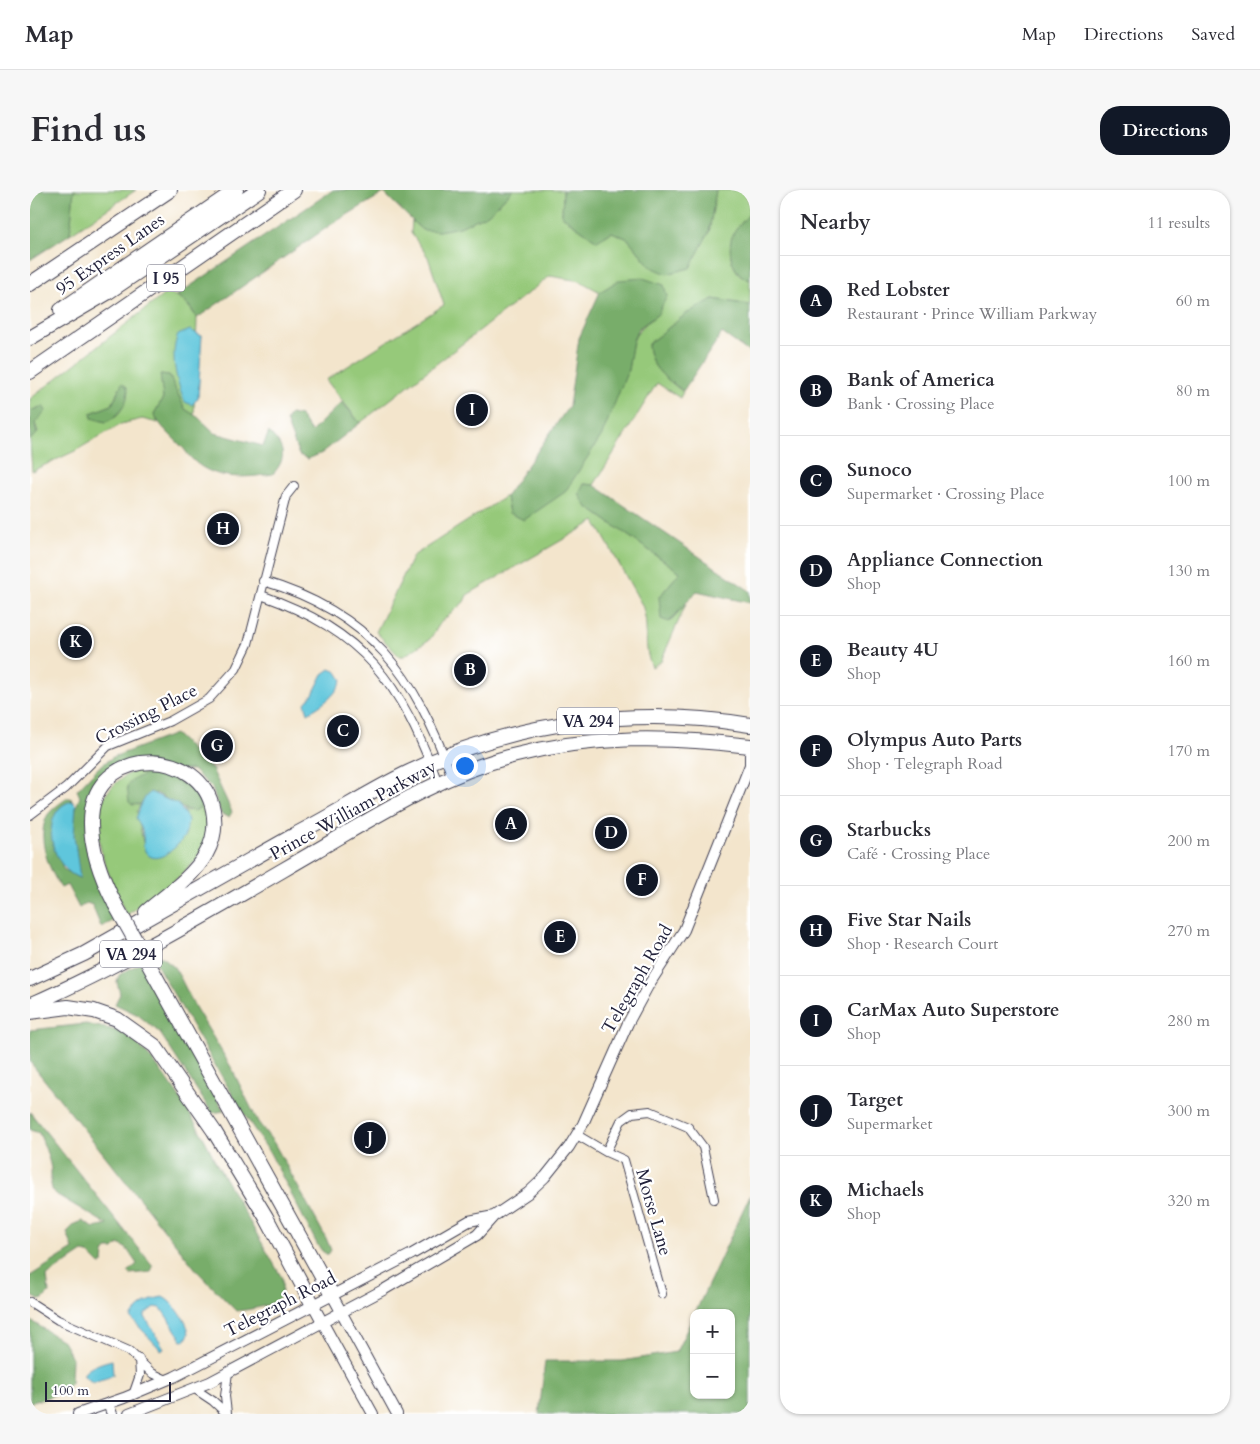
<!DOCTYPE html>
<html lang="en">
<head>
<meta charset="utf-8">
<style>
  :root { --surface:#fff; --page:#f7f7f7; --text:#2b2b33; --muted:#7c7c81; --line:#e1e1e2; --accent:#111827 }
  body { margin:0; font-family:Cardo,serif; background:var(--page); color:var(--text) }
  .controls { position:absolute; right:15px; bottom:15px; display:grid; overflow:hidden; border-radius:10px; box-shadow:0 1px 4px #0004 }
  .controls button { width:45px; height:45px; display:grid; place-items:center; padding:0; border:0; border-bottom:1px solid var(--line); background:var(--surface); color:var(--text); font:25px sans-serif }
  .scale { position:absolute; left:15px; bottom:12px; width:126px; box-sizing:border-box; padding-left:5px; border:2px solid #22223b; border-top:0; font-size:14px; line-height:18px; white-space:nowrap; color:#22223b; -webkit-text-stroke:4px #fff; paint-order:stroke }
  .you { position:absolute; left:434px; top:575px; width:18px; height:18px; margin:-12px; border:4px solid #fff; border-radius:50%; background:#1a73e8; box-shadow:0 0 0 8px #1a73e833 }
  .badge { display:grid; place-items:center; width:32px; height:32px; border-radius:50%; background:var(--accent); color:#fff; font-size:16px; font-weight:700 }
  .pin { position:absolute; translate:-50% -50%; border:2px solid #fff; box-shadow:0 1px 5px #0006 }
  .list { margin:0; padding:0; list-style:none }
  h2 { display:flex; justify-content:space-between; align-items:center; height:65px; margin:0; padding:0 20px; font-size:21px }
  h2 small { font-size:16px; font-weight:400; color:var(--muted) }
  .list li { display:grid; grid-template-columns:32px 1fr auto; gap:15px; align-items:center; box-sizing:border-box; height:90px; padding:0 20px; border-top:1px solid var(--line) }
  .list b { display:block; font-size:19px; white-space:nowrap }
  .list p { margin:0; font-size:16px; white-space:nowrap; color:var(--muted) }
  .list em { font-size:16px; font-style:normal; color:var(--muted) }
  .map { position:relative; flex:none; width:720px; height:1224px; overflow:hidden; border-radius:20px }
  header { display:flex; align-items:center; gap:30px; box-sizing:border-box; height:70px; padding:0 25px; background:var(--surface); border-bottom:1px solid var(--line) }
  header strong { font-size:24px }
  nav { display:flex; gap:28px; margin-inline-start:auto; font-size:18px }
  .intro { display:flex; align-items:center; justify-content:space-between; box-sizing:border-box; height:120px; padding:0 30px }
  h1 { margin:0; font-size:35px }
  .button { padding:12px 22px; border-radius:20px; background:var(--accent); color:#fff; font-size:18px; font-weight:700 }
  main { display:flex; gap:30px; padding:0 30px }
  aside { flex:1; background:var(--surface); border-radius:20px; box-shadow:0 1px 4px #0004 }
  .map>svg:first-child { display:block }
  .green { fill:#96c97a; stroke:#5c765a; fill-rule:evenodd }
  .forest { fill:#78ad6a; stroke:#4d6852 }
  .water { fill:#5fc6dc; stroke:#40748c }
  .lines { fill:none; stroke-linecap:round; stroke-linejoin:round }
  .street-casing { stroke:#413f51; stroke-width:10 }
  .secondary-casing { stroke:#413f51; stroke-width:12 }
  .highway-casing { stroke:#413f51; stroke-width:16 }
  .street { stroke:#fff; stroke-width:8 }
  .secondary { stroke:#fff; stroke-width:10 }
  .highway { stroke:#fff; stroke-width:14 }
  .highway-bridge-casing { stroke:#413f51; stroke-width:16; stroke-linecap:butt }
  .highway-bridge { stroke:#fff; stroke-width:14 }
  .labels { text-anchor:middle; stroke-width:4.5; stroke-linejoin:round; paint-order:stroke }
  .shield { fill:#fff; stroke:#646476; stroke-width:1 }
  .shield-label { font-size:16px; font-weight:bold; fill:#22223b }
  .street-label { font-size:18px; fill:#22223b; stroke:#fff }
</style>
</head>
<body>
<header>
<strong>Map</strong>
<nav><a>Map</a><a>Directions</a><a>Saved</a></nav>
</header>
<div class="intro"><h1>Find us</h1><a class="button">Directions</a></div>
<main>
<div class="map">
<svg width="720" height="1224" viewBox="0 0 720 1224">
  <rect width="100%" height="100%" fill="#fff"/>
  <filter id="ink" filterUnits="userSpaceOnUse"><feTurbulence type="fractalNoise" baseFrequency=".02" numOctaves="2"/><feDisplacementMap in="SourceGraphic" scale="10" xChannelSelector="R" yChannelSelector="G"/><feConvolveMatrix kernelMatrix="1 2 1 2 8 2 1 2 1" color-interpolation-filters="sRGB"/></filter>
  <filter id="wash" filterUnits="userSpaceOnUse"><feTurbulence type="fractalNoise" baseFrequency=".0096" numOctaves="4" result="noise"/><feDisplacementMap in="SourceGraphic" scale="20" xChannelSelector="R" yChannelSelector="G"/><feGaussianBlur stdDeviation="1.12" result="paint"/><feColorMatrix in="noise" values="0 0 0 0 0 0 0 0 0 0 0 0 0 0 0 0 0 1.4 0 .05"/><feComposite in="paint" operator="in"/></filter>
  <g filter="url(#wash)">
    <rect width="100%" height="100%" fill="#f3e5cc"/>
    <path class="green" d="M44 0H106L40 44Z
      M483 0H533L532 26 567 51 582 42 598 49 621 77 679 42 686 0H712C719 9 720 16 719 27 714 31 708 35 705 41 696 57 700 85 720 90V115L683 109 656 124 618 154C620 179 635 187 653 202L650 208 627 193 564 295 554 294 556 316 650 382 629 407 639 432 656 414 631 471 622 477C612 458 620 435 612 415L565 331 437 405 434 412 411 432 400 449 374 466H369L346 442 383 366 476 306 479 323 598 180C603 148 601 144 628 124L590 90 570 102 550 91 520 86 330 233 296 190 414 115 398 67 381 43 382 31 392 40 458 24Z
      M136 103C151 105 159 116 167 128L164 225 155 219 139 185 131 184 133 208 124 224 128 233 112 229 91 234 45 261 2 281 0 250 8 242 5 233 13 216 0 221V209ZM89 198 98 200C96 215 90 226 76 232L62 228 61 223 82 215Z
      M112 577 148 582 172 603 180 635 170 667 133 702 96 725C73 671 39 608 112 577ZM132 583 158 597 172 612 158 621 153 619 155 623 113 652 107 621 111 614 107 615 117 584Z"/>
    <path class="forest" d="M0 0H44L40 44 0 70Z
      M303 0H483L458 24 430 37 409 41 392 40 354 3 302 34 167 128 160 117 147 105Z
      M533 0H686L679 42 660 78 637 84 621 77 598 49 582 42 567 51 532 26Z
      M720 18V90C701 85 695 56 705 40 711 31 718 30 720 18Z
      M613 88 634 95 637 106 628 124 609 138 603 150 598 180 572 245 535 302 494 330 479 323 476 306 539 216 549 148 570 102 589 90Z
      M683 109 720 115V163L692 143 653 201C635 187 620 179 618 154L656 124Z
      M130 184 139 185 155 219 169 228 185 243 233 256 239 242C254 257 258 267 243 284 215 288 185 291 163 270 158 266 156 260 151 256 141 245 130 237 124 224L133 208Z
      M92 193 97 197C100 212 89 226 76 232L62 228 61 223 82 215Z
      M312 212 330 233 292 263 278 269 269 265 256 231 260 224 270 226 281 242Z
      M13 216 16 221 5 233 7 244 0 250V221Z
      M554 294 564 295 720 401V413L667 401 639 432 631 429 629 407 650 382 556 316 549 304Z
      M145 544 182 579 202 622 199 627 191 624 182 598 163 580 86 579 58 628 87 729 71 737 62 715 57 713 49 718 37 695 31 698C19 680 6 648 17 626 21 619 31 613 37 608H41L42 611C11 619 28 658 33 679L49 688C46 663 38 631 50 607L47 600 69 577 83 567Z
      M132 583 158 597 172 612C168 634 137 608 126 603L113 610 111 614 102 615 99 612 97 596C106 584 119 584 132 583Z
      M128 767H132L144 777 150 787 165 817 201 877 228 932 244 953 296 1048 301 1060 298 1065 292 1061 287 1054 240 963 212 921 129 779 126 773Z
      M112 772 194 921 182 923 130 843 108 825 85 814 90 804 87 792 89 785Z
      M56 834C68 837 83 838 94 844 122 858 173 941 185 971L252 1088C252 1093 253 1100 251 1105 247 1116 217 1120 206 1121L168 1082 0 872V840Z
      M0 922 123 1076 121 1082 100 1084 98 1082 107 1074 97 1059 89 1054 84 1059H77L74 1063 73 1073 70 1075 58 1063 53 1062 17 1086 19 1103 13 1109 9 1110 0 1105V1086L43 1059 37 1042 45 1034 53 1031 64 1038 78 1035 24 1003C18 993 23 985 20 974 18 965 13 952 9 943L0 940Z
      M720 1005V1224H509L515 1171H592L646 1162 664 1125V1205H701V1123H665Z
      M0 1130 34 1152 42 1168 41 1193 33 1202 0 1213Z"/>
    <path class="water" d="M160 140 172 146 168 208 162 215 155 212C147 193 139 165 148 145Z
      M300 479 307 482 312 490C306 506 292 515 278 523L275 513 283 504 293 484Z
      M120 602 149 615 158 630C157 635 157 640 155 645 149 656 125 679 115 661 112 656 114 651 113 646 113 640 109 633 106 628L113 610Z
      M42 611 46 615 44 645 50 688C20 679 8 620 42 611Z
      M133 1107C144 1113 158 1131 159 1144L155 1151 152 1150 131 1118 124 1117 115 1124V1127L134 1158 131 1160 101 1128C106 1118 121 1108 133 1107Z
      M82 1170 83 1185C77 1189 69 1189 63 1193L53 1185C57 1177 73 1172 82 1170Z"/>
  </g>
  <g filter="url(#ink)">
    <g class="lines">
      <g class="street-casing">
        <path id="street" d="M233 391C341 423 385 485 422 587
          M231 405C335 442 370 492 408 593
          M0 625 36 598 78 556 140 531 179 509 206 479 218 454 256 306 264 296
          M547 945 576 962 594 970 632 1104
          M576 962 591 931 602 923 620 921 658 937 673 957 684 1009
          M0 1112 28 1130 99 1161 122 1183 137 1190
          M165 1199 183 1211 197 1224
          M103 1205 110 1185 109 1169
          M197 1223 195 1206 198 1182"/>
      </g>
      <g class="secondary-casing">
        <path id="secondary" d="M302 1105 367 1224
          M283 1115 343 1224
          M78 1214 82 1224
          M48 1224 94 1208 144 1187 382 1064 439 1031 464 1026
          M99 1224 180 1192 355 1099 447 1045 464 1026 498 1003 515 987 539 957 553 934 598 833 618 796 654 740 720 575V565"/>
      </g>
      <g class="highway-casing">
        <path id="highway" d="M0 94 140 0
          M31 120 206 0
          M0 148 77 103 229 0
          M0 182 264 0
          M85 714C71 687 57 651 62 619 73 555 171 558 183 620 186 635 184 650 176 664 163 687 136 705 116 722
          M123 782 302 1105
          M0 789 54 764C126 723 197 683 268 643 305 624 340 601 377 583 483 531 605 516 720 535
          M0 815C98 772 191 716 284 662 348 625 410 585 482 566 563 545 637 546 720 556
          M0 822 38 817 64 821 87 829 125 856 184 941 236 1027 283 1115"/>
      </g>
      <use href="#street" class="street"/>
      <use href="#secondary" class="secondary"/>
      <use href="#highway" class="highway"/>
      <g class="highway-bridge-casing">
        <path id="highway-bridge" d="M85 714 123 782"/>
      </g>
      <use href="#highway-bridge" class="highway-bridge"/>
    </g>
  </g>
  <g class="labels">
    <g class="shield">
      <rect x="117" y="74.5" width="38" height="27" rx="4"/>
      <rect x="527" y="517.5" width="62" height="27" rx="4"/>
      <rect x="70" y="750.5" width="62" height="27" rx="4"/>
    </g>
    <g class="shield-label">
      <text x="136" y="94">I 95</text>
      <text x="558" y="537">VA 294</text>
      <text x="101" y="770">VA 294</text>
    </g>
    <g class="street-label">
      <text transform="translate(80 64) rotate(-35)" y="6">95 Express Lanes</text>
      <text transform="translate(116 524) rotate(-27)" y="6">Crossing Place</text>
      <text transform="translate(323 620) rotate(-29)" y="6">Prince William Parkway</text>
      <text transform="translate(607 789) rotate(-60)" y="6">Telegraph Road</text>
      <text transform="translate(624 1022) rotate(74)" y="6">Morse Lane</text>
      <text transform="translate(250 1114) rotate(-27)" y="6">Telegraph Road</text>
    </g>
  </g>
</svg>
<div class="controls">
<button>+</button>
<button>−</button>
</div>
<div class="scale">100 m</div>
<div class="you"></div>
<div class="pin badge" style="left:481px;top:634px">A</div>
<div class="pin badge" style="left:440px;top:480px">B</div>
<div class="pin badge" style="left:313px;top:541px">C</div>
<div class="pin badge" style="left:581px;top:643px">D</div>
<div class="pin badge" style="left:530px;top:747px">E</div>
<div class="pin badge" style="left:612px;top:690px">F</div>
<div class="pin badge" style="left:187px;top:556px">G</div>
<div class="pin badge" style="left:193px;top:339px">H</div>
<div class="pin badge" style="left:442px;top:220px">I</div>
<div class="pin badge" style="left:340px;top:948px">J</div>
<div class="pin badge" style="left:46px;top:452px">K</div>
</div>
<aside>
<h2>Nearby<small>11 results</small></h2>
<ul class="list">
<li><span class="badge">A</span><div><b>Red Lobster</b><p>Restaurant · Prince William Parkway</p></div><em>60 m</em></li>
<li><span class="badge">B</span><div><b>Bank of America</b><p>Bank · Crossing Place</p></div><em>80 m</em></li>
<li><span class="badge">C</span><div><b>Sunoco</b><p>Supermarket · Crossing Place</p></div><em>100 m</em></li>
<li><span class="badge">D</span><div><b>Appliance Connection</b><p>Shop</p></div><em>130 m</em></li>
<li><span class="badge">E</span><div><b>Beauty 4U</b><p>Shop</p></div><em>160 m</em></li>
<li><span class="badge">F</span><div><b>Olympus Auto Parts</b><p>Shop · Telegraph Road</p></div><em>170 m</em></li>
<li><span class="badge">G</span><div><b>Starbucks</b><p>Café · Crossing Place</p></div><em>200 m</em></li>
<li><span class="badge">H</span><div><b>Five Star Nails</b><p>Shop · Research Court</p></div><em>270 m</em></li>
<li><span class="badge">I</span><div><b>CarMax Auto Superstore</b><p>Shop</p></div><em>280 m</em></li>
<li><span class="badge">J</span><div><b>Target</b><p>Supermarket</p></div><em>300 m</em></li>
<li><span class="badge">K</span><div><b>Michaels</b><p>Shop</p></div><em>320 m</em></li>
</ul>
</aside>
</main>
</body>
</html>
